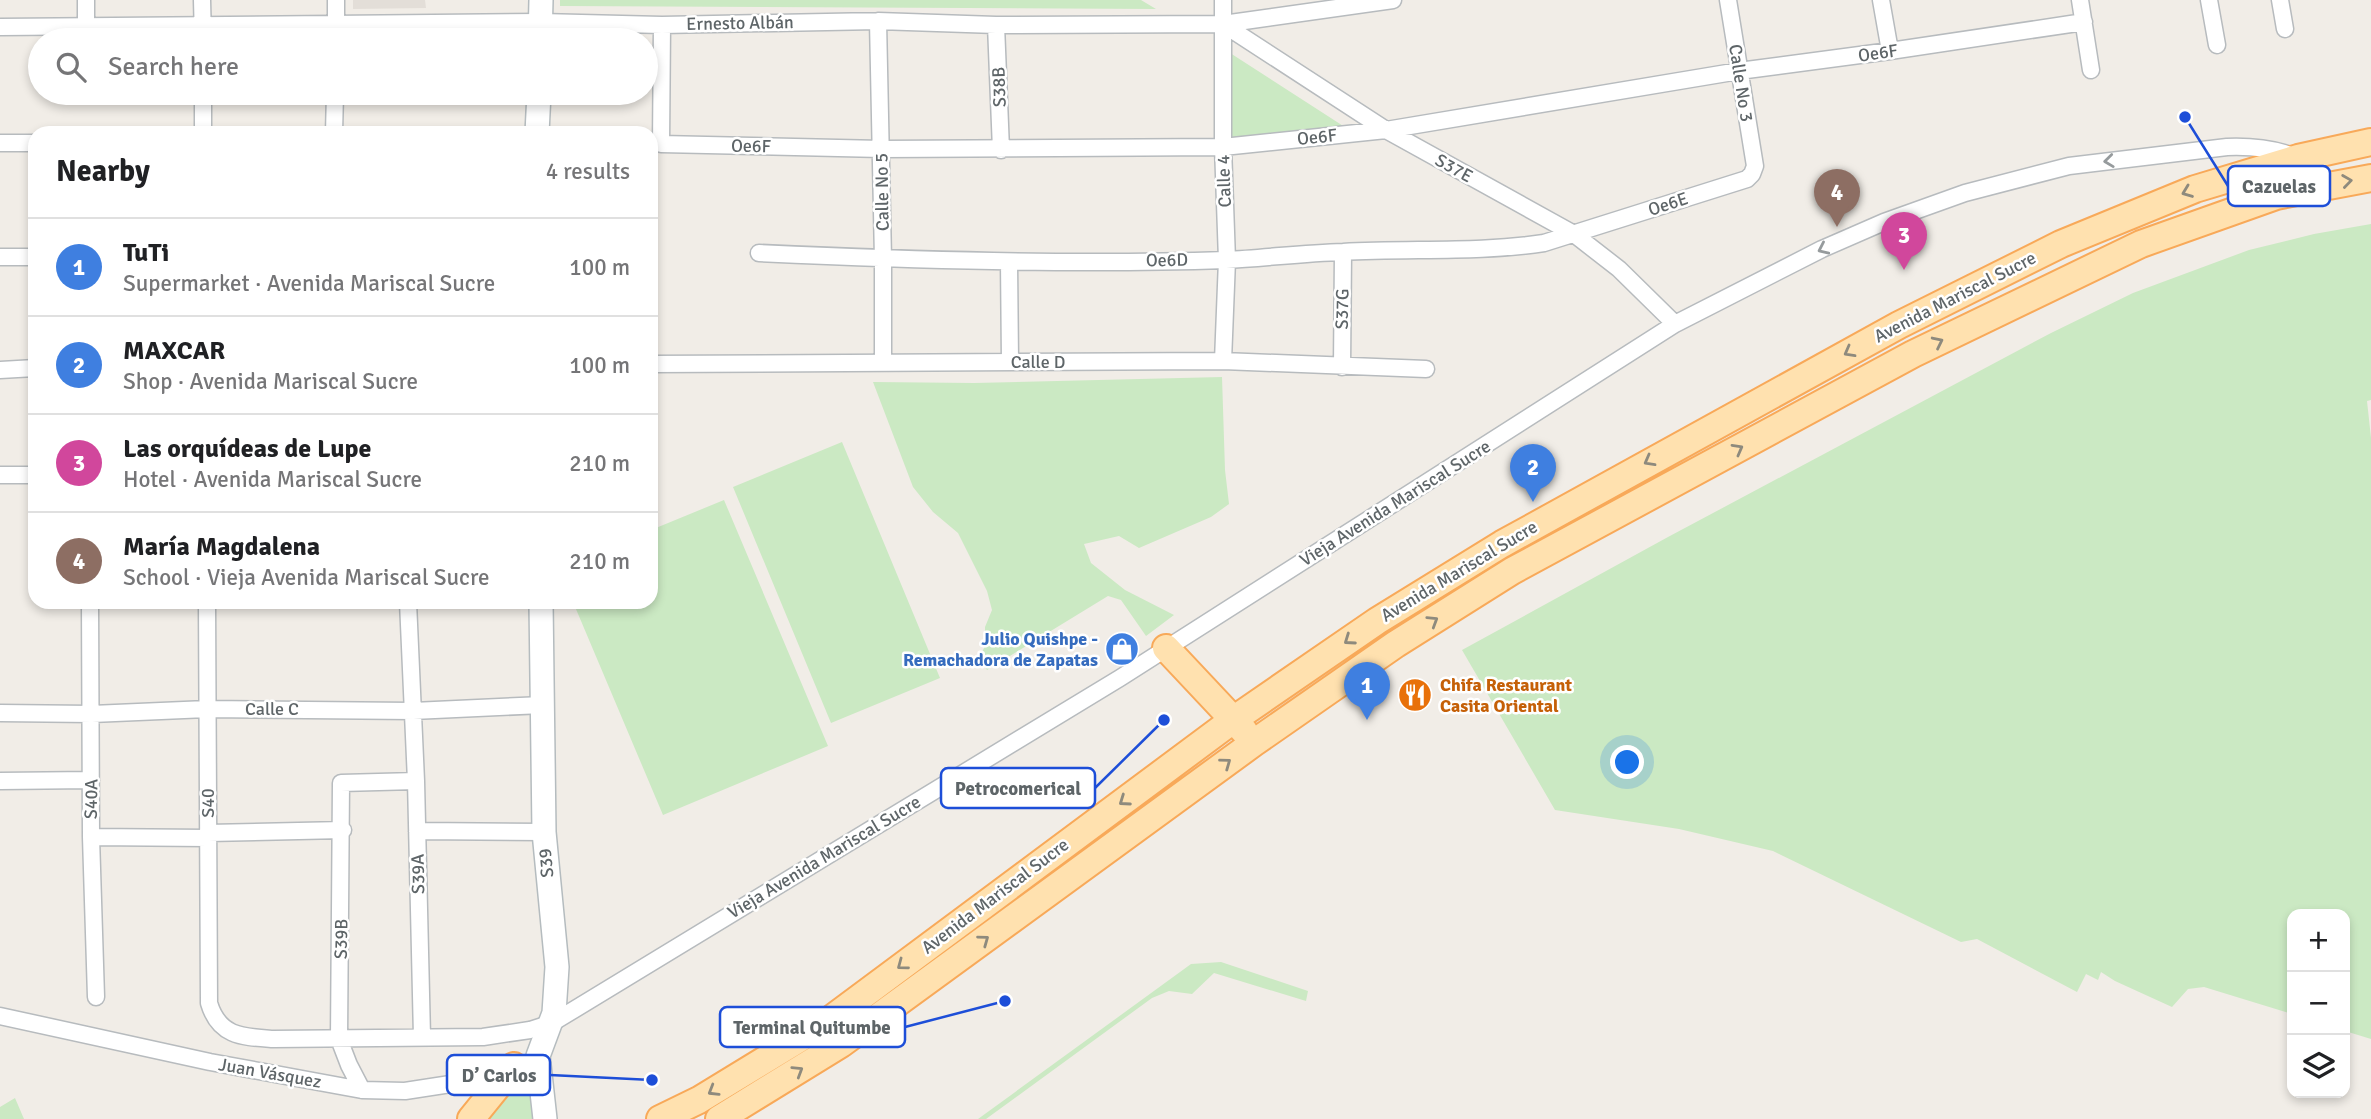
<!DOCTYPE html>
<html lang="en">
<head>
<meta charset="utf-8">
<style>
  :root { --surface:#fff; --page:#f2f2f2; --text:#202124; --muted:#757577; --line:#e0e0e0; --accent:#f22d48 }
  body { margin:0; font-family:Signika,sans-serif; background:var(--page); color:var(--text) }
  .controls { position:absolute; right:21px; bottom:21px; display:grid; overflow:hidden; border-radius:14px; box-shadow:0 4px 10px #0003 }
  .controls button { width:63px; height:63px; display:grid; place-items:center; padding:0; border:0; border-bottom:2px solid var(--line); background:var(--surface); color:var(--text); font:35px sans-serif }
  .you { position:absolute; left:1628px; top:763px; width:24px; height:24px; margin:-18px; border:5px solid #fff; border-radius:50%; background:#1a73e8; box-shadow:0 0 0 10px #1a73e833 }
  .badge { display:grid; place-items:center; width:46px; height:46px; border-radius:50%; background:var(--accent); color:#fff; font-size:23px; font-weight:700 }
  .pin { position:absolute; translate:-50% -58px; filter:drop-shadow(0 2px 4px #0008) }
  .pin::after { content:''; position:absolute; top:37px; width:24px; height:21px; background:inherit; clip-path:polygon(0 0,100% 0,50% 100%) }
  .list { margin:0; padding:0; list-style:none }
  h2 { display:flex; justify-content:space-between; align-items:center; height:91px; margin:0; padding:0 28px; font-size:30px }
  h2 small { font-size:23px; font-weight:400; color:var(--muted) }
  .list li { display:grid; grid-template-columns:46px 1fr auto; gap:21px; align-items:center; box-sizing:border-box; height:98px; padding:0 28px; border-top:2px solid var(--line) }
  .list b { display:block; font-size:26px; white-space:nowrap }
  .list p { margin:0; font-size:23px; white-space:nowrap; color:var(--muted) }
  .list em { font-size:23px; font-style:normal; color:var(--muted) }
  .icon { flex:none; width:38px; height:38px; fill:none; stroke:currentColor; stroke-width:2; stroke-linecap:round; stroke-linejoin:round }
  .map { position:relative; flex:none; width:2371px; height:1119px; overflow:hidden }
  .search { position:absolute; background:var(--surface); box-shadow:0 4px 10px #0003; left:28px; top:28px; width:630px; height:77px; display:flex; align-items:center; gap:18px; box-sizing:border-box; padding:0 24px; border-radius:38px; color:var(--muted); font-size:26px }
  .panel { position:absolute; background:var(--surface); box-shadow:0 4px 10px #0003; left:28px; top:126px; width:630px; height:483px; border-radius:21px }
  .map>svg:first-child { display:block }
  .education { fill:#e3ded8 }
  .green { fill:#cbe9c3 }
  .lines { fill:none; stroke-linecap:round; stroke-linejoin:round }
  .street-casing { stroke:#b7bbbe; stroke-width:19 }
  .secondary-casing { stroke:#b5bcbf; stroke-width:26 }
  .primary-casing { stroke:#f8a959; stroke-width:30 }
  .street { stroke:#fff; stroke-width:16 }
  .secondary { stroke:#fff; stroke-width:23 }
  .primary { stroke:#ffe1af; stroke-width:26 }
  .oneway { stroke:#969b9d }
  .oneway2 { stroke:#8e8a7d }
  .labels { text-anchor:middle; stroke-width:5; stroke-linejoin:round; paint-order:stroke }
  .street-label { font-size:18px; fill:#5e6568; stroke:#fff }
  .shop-label { font-size:18px; font-weight:bold; fill:#366cbe; stroke:#fff; text-anchor:end }
  .food-label { font-size:18px; font-weight:bold; fill:#c56008; stroke:#fff; text-anchor:start }
  .leader { fill:none; stroke:#1d4ed8; stroke-width:2.5 }
  .callout-dot { fill:#1d4ed8; stroke:#fff; stroke-width:2.5 }
  .callout { fill:#fff; stroke:#1d4ed8; stroke-width:2.5 }
  .callout-label { font-size:19px; text-anchor:middle; font-weight:bold; fill:#5e6568 }
</style>
</head>
<body>
<div class="map">
<svg width="2371" height="1119" viewBox="0 0 2371 1119">
  <rect width="100%" height="100%" fill="#f1ede7"/>
  <path class="education" d="M353 0H425L426 8 353 9Z"/>
  <path class="green" d="M560 0H1141L1156 9 560 6Z
    M1227 51 1351 131 1230 139Z
    M2371 224V400L2367 401 2371 438V1039L2345 1031V914H2292V1014L2204 987 2188 989 2172 1007 2115 981 2101 972 2098 980 2086 974 2077 992 1977 939 1961 942 1773 851 1679 829 1555 810 1462 650 1668 537 2051 333 2133 293 2249 250 2314 234Z
    M1222 377 1225 470 1229 504 1211 517 1139 548 1119 536 1084 544 1091 563 1125 590 1174 615 1146 636 1121 600 1108 596 987 670 979 658 985 646V627L992 610 987 591 958 533 933 512 913 487 873 382 974 383Z
    M842 442 940 678 831 723 733 487Z
    M724 500 828 746 663 815 573 602H651V530Z
    M1221 962 1308 991 1306 1001 1214 973 1192 994 1169 991 1152 998 986 1119H978L1191 964Z
    M532 1064V1119H480Z
    M15 1098 24 1119H0V1107Z"/>
  <g class="lines">
    <g class="street-casing">
      <path id="street" d="M202 0 203 40
        M1881 0 1890 51
        M2080 0 2091 70
        M2209 0 2217 45
        M2280 0 2285 29
        M878 21 883 259V362
        M1223 24 1386 130 1574 234 1619 269 1675 324
        M662 25 661 144 882 149 1223 147 1386 130 1739 71 1890 51 2084 22
        M996 25 1001 150
        M0 27 541 22 662 25 878 21 996 25 1223 24 1393 0
        M86 27V0
        M336 40V0
        M203 93V133
        M334 133 335 93
        M0 143H35
        M759 253C915 260 1071 265 1226 260 1265 258 1304 253 1343 252 1410 248 1478 253 1544 243L1747 179 1752 174 1755 166 1728 0
        M0 257H35
        M1009 262 1010 362
        M1223 361 1227 260 1223 147V0
        M651 364 1223 361 1426 369
        M1342 367 1343 252
        M0 370 35 368
        M0 475H35
        M90 602 91 837 96 997
        M207 602 209 1003C219 1037 243 1037 273 1039L483 1037 530 1030 552 1023 1120 678 1675 324 1822 249 1884 222 1965 193 2069 166 2227 147C2252 146 2273 148 2296 157
        M408 602 416 781 422 1037
        M0 713 92 714 207 709 413 711 543 705
        M0 781 91 780
        M417 831 544 832
        M208 833 343 830
        M91 837 208 838
        M0 1016 210 1062 362 1090 405 1091 470 1081 509 1068
        M362 1090 349 1065 339 1039 341 783 416 781"/>
    </g>
    <g class="secondary-casing">
      <path id="secondary" d="M540 40 541 0
        M537 133 539 93
        M541 602 544 832 557 967 554 1013 538 1056 545 1119"/>
    </g>
    <g class="primary-casing">
      <path id="primary" d="M1166 648 1244 731
        M471 1119 514 1066
        M660 1119 699 1100 827 1022 1233 720 1377 621 1502 544 1899 325 2061 244 2195 189 2298 158 2371 142
        M719 1119 841 1044 1255 742 1396 644 1512 571 1913 354 2141 244 2276 196 2371 178"/>
    </g>
    <use href="#street" class="street"/>
    <use href="#secondary" class="secondary"/>
    <use href="#primary" class="primary"/>
  </g>
  <defs><path id="oneway-chevron" d="M-2-3.5L2.5 0L-2 3.5" fill="none" stroke-width="1.6" stroke-linecap="round" stroke-linejoin="round" transform="scale(1.75)"/></defs>
  <g class="oneway">
    <use href="#oneway-chevron" transform="translate(2109 161) rotate(173)"/>
    <use href="#oneway-chevron" transform="translate(1823 249) rotate(155)"/>
  </g>
  <g class="oneway2">
    <use href="#oneway-chevron" transform="translate(2347 181) rotate(-8)"/>
    <use href="#oneway-chevron" transform="translate(2187 192) rotate(159)"/>
    <use href="#oneway-chevron" transform="translate(1938 342) rotate(-26)"/>
    <use href="#oneway-chevron" transform="translate(1849 352) rotate(151)"/>
    <use href="#oneway-chevron" transform="translate(1738 449) rotate(-29)"/>
    <use href="#oneway-chevron" transform="translate(1649 461) rotate(151)"/>
    <use href="#oneway-chevron" transform="translate(1433 621) rotate(-32)"/>
    <use href="#oneway-chevron" transform="translate(1349 640) rotate(145)"/>
    <use href="#oneway-chevron" transform="translate(1226 763) rotate(-36)"/>
    <use href="#oneway-chevron" transform="translate(1124 801) rotate(145)"/>
    <use href="#oneway-chevron" transform="translate(984 940) rotate(-36)"/>
    <use href="#oneway-chevron" transform="translate(902 965) rotate(143)"/>
    <use href="#oneway-chevron" transform="translate(798 1071) rotate(-32)"/>
    <use href="#oneway-chevron" transform="translate(713 1091) rotate(149)"/>
  </g>
  <defs>
    <g id="shop-disc" transform="scale(1.75)"><circle r="9.5" fill="#3f7fe0" stroke="#fff"/><path d="M-5-2.5h2.3a2.7 3.5 0 0 1 5.4 0H5L5.5 6h-11ZM-1.5-2.5h3a1.5 2.3 0 0 0-3 0Z" fill="#fff"/></g>
    <g id="restaurant-disc" transform="scale(1.75)"><circle r="9.5" fill="#e8710a" stroke="#fff"/><path d="M-5-6h1v4h1v-4h1v4h1v-4h1v5L-1.5 .5V6h-2V.5L-5-1ZM5-6V6H3V1.5H1.5Q1.5-4 5-6Z" fill="#fff"/></g>
  </defs>
  <g fill-rule="evenodd">
    <use href="#shop-disc" x="1122" y="649"/>
    <use href="#restaurant-disc" x="1415" y="695"/>
  </g>
  <g class="labels">
    <g class="street-label">
      <text transform="translate(740 23) rotate(-1)" y="6">Ernesto Albán</text>
      <text transform="translate(1878 53) rotate(-8)" y="6">Oe6F</text>
      <text transform="translate(1741 83) rotate(81)" y="6">Calle No 3</text>
      <text transform="translate(999 87) rotate(-92)" y="6">S38B</text>
      <text transform="translate(1317 137) rotate(-6)" y="6">Oe6F</text>
      <text transform="translate(751 146) rotate(1)" y="6">Oe6F</text>
      <text transform="translate(1454 168) rotate(29)" y="6">S37E</text>
      <text transform="translate(1224 181) rotate(-92)" y="6">Calle 4</text>
      <text transform="translate(882 192) rotate(-91)" y="6">Calle No 5</text>
      <text transform="translate(1668 204) rotate(-18)" y="6">Oe6E</text>
      <text transform="translate(1167 260) rotate(-1)" y="6">Oe6D</text>
      <text transform="translate(1955 297) rotate(-27)" y="6">Avenida Mariscal Sucre</text>
      <text transform="translate(1342 309) rotate(-89)" y="6">S37G</text>
      <text x="1038" y="368">Calle D</text>
      <text transform="translate(1395 503) rotate(-32)" y="6">Vieja Avenida Mariscal Sucre</text>
      <text transform="translate(1459 571) rotate(-31)" y="6">Avenida Mariscal Sucre</text>
      <text x="272" y="715">Calle C</text>
      <text transform="translate(91 799) rotate(-89)" y="6">S40A</text>
      <text transform="translate(208 803) rotate(-90)" y="6">S40</text>
      <text transform="translate(824 857) rotate(-31)" y="6">Vieja Avenida Mariscal Sucre</text>
      <text transform="translate(546 863) rotate(-96)" y="6">S39</text>
      <text transform="translate(418 874) rotate(-91)" y="6">S39A</text>
      <text transform="translate(995 896) rotate(-37)" y="6">Avenida Mariscal Sucre</text>
      <text transform="translate(341 939) rotate(-89)" y="6">S39B</text>
      <text transform="translate(270 1073) rotate(10)" y="6">Juan Vásquez</text>
    </g>
    <g class="shop-label">
      <text x="1098" y="645">Julio Quishpe -<tspan x="1098" dy="21">Remachadora de Zapatas</tspan></text>
    </g>
    <g class="food-label">
      <text x="1440" y="691">Chifa Restaurant<tspan x="1440" dy="21">Casita Oriental</tspan></text>
    </g>
  </g>
  <path class="leader" d="M2185 117L2228 186M1164 720L1095 788M1005 1001L905 1027M652 1080L550 1075"/>
  <g class="callout-dot">
    <circle cx="2185" cy="117" r="7"/>
    <circle cx="1164" cy="720" r="7"/>
    <circle cx="1005" cy="1001" r="7"/>
    <circle cx="652" cy="1080" r="7"/>
  </g>
  <g class="callout">
    <rect x="2228" y="166" width="102" height="40" rx="7"/>
    <rect x="941" y="768" width="154" height="40" rx="7"/>
    <rect x="720" y="1007" width="185" height="40" rx="7"/>
    <rect x="447" y="1055" width="103" height="40" rx="7"/>
  </g>
  <g class="callout-label">
    <text x="2279" y="193">Cazuelas</text>
    <text x="1018" y="795">Petrocomerical</text>
    <text x="812" y="1034">Terminal Quitumbe</text>
    <text x="499" y="1082">D’ Carlos</text>
  </g>
</svg>
<div class="controls">
<button>+</button>
<button>−</button>
<button><svg class="icon" aria-label="layers" viewBox="0 0 24 24"><path d="M12 4l9 5-9 5-9-5zM3 14l9 5 9-5"/></svg></button>
</div>
<div class="you"></div>
<div class="pin badge" style="left:1367px;top:720px;background:#3f7fe0">1</div>
<div class="pin badge" style="left:1533px;top:502px;background:#3f7fe0">2</div>
<div class="pin badge" style="left:1904px;top:270px;background:#d1479c">3</div>
<div class="pin badge" style="left:1837px;top:227px;background:#8d6e63">4</div>
<div class="search"><svg class="icon" aria-label="search" viewBox="0 0 24 24"><circle cx="10" cy="10" r="6"/><path d="M15 15l6 6"/></svg>Search here</div>
<section class="panel">
<h2>Nearby<small>4 results</small></h2>
<ul class="list">
<li><span class="badge" style="background:#3f7fe0">1</span><div><b>TuTi</b><p>Supermarket · Avenida Mariscal Sucre</p></div><em>100 m</em></li>
<li><span class="badge" style="background:#3f7fe0">2</span><div><b>MAXCAR</b><p>Shop · Avenida Mariscal Sucre</p></div><em>100 m</em></li>
<li><span class="badge" style="background:#d1479c">3</span><div><b>Las orquídeas de Lupe</b><p>Hotel · Avenida Mariscal Sucre</p></div><em>210 m</em></li>
<li><span class="badge" style="background:#8d6e63">4</span><div><b>María Magdalena</b><p>School · Vieja Avenida Mariscal Sucre</p></div><em>210 m</em></li>
</ul>
</section>
</div>
</body>
</html>
